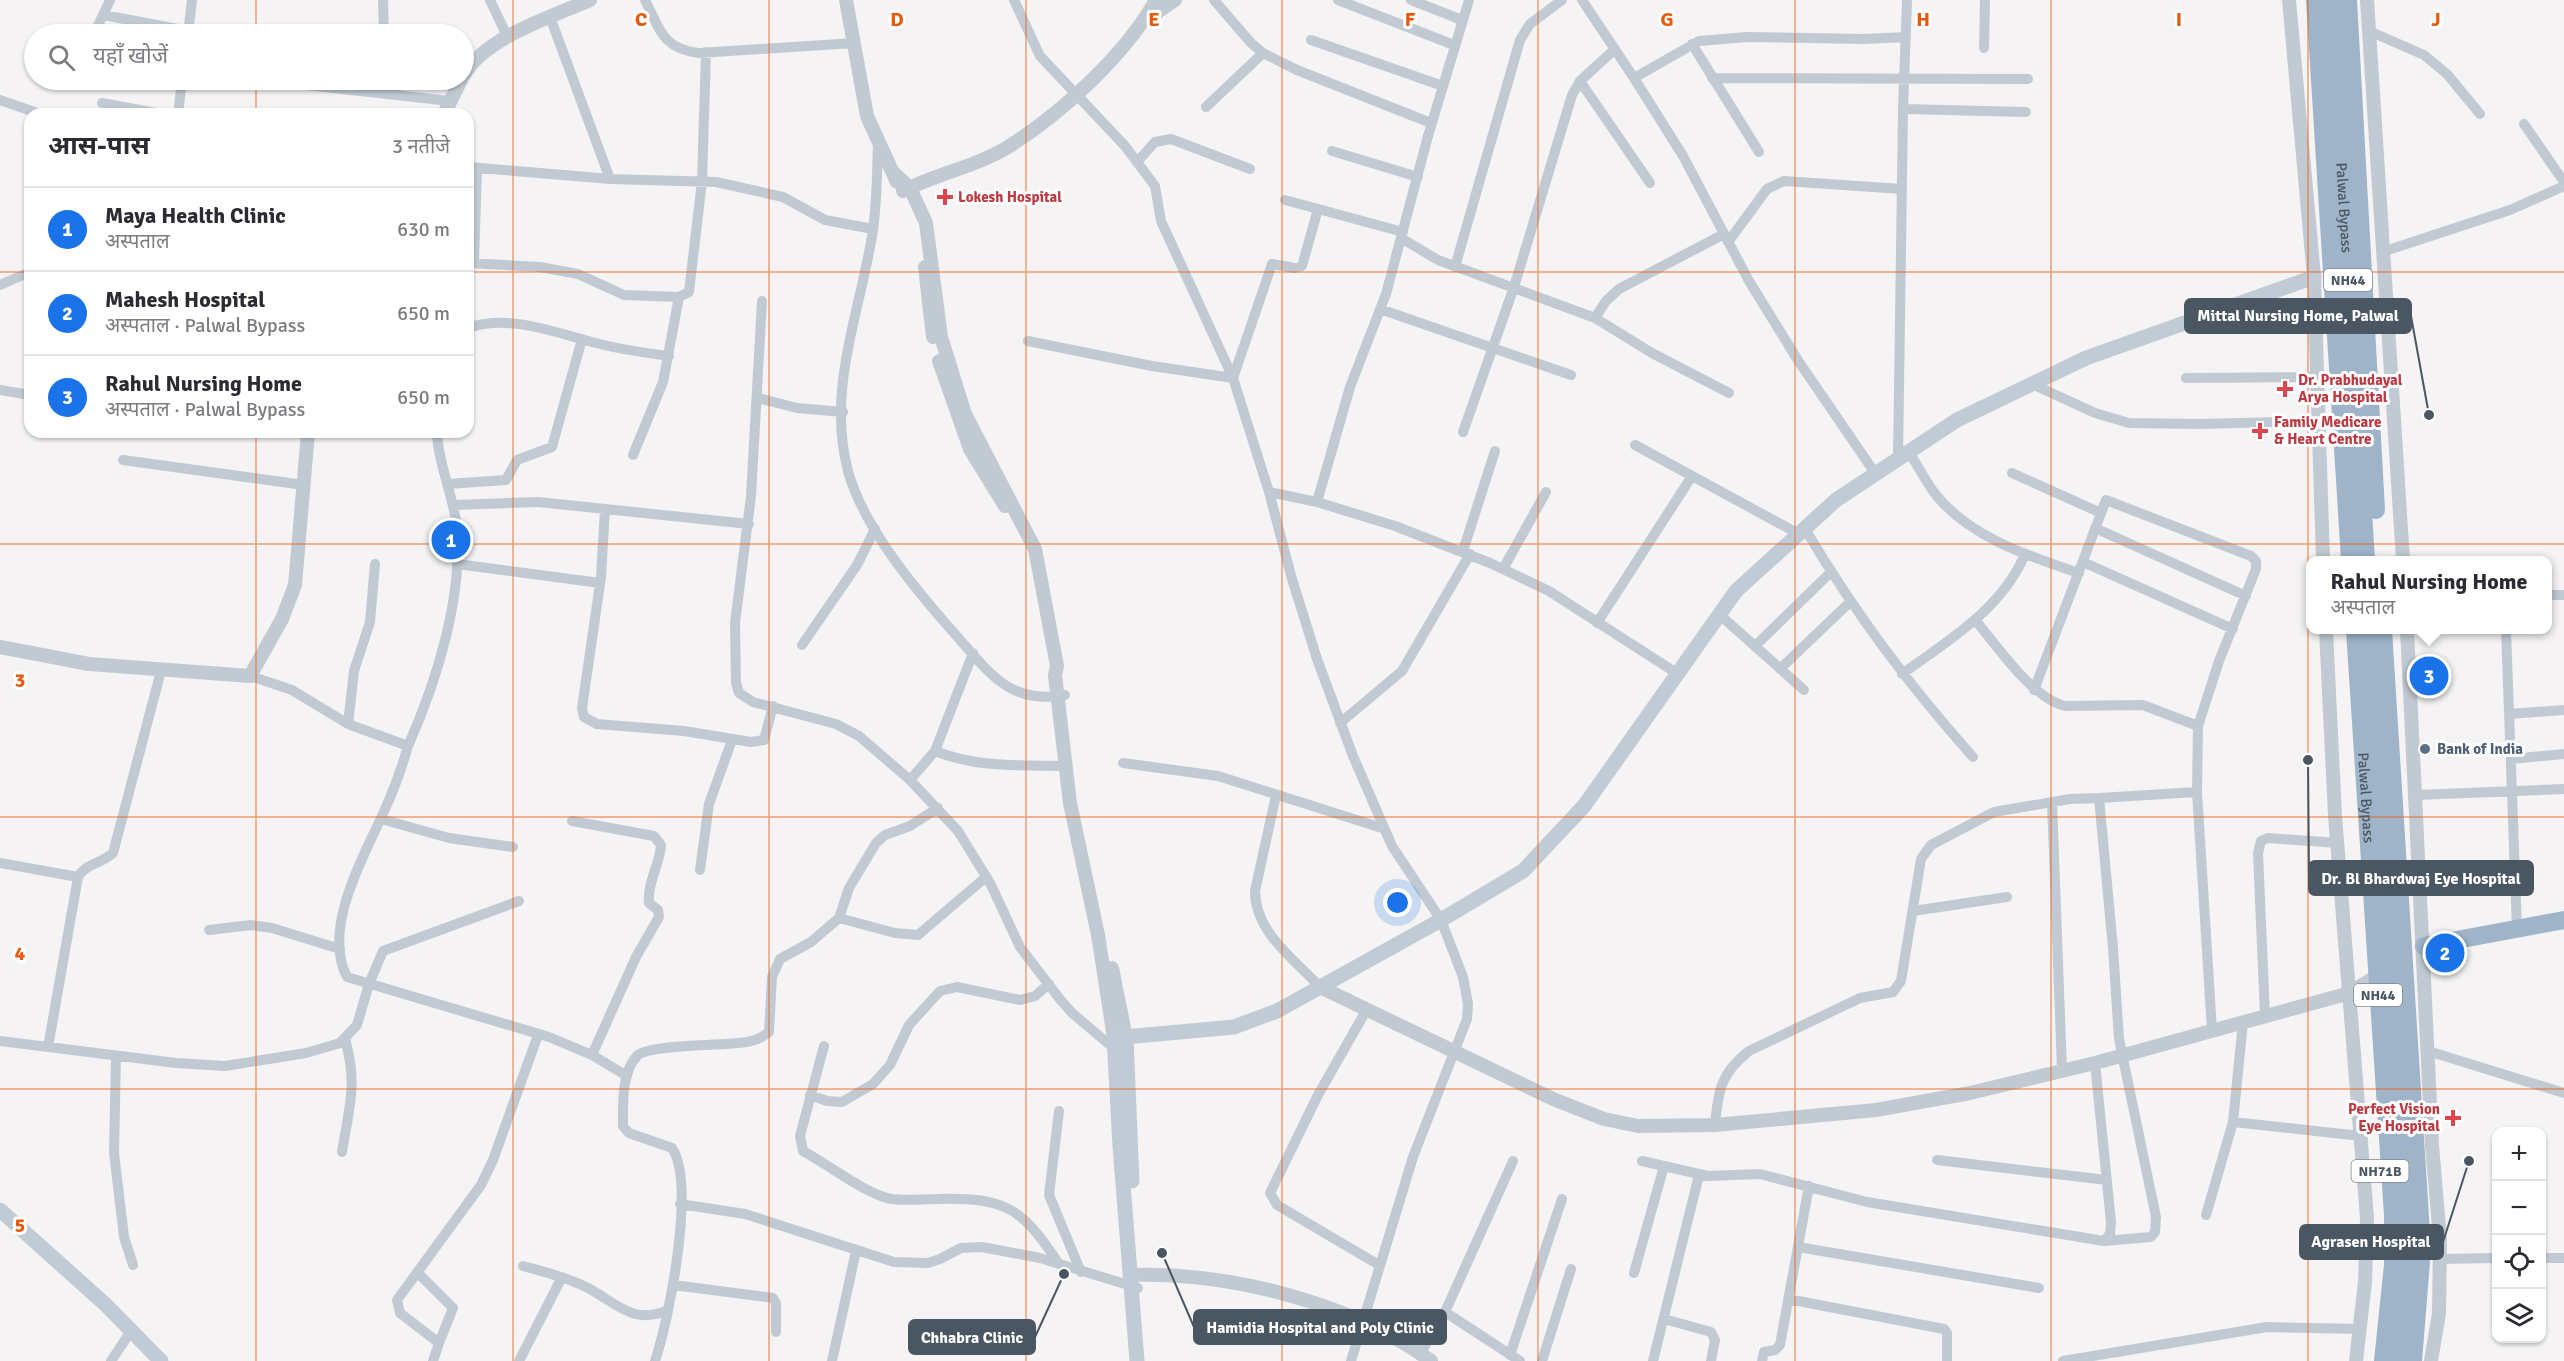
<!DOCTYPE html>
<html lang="hi">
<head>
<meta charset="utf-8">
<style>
  :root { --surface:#fff; --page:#f7f7f7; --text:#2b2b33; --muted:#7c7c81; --line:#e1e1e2; --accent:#1a73e8 }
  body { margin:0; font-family:Signika,"Noto Sans Devanagari",sans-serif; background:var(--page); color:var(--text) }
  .controls { position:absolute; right:18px; bottom:18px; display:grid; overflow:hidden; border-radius:12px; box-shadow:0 2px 4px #0004 }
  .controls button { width:54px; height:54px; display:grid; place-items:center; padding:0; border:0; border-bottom:2px solid var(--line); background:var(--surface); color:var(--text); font:30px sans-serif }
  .you { position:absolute; left:1398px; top:903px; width:21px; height:21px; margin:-15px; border:4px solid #fff; border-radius:50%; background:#1a73e8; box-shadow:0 0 0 9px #1a73e833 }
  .badge { display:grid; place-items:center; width:39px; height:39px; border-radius:50%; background:var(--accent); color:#fff; font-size:20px; font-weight:700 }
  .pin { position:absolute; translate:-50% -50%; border:3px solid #fff; box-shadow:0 2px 6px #0006 }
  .popup { position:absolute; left:2306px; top:556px; width:246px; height:78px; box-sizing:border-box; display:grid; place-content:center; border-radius:12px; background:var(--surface); filter:drop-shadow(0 2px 4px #0005); font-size:20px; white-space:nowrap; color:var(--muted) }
  .popup b { font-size:22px; color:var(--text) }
  .popup::after { content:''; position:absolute; left:50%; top:100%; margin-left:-12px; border:12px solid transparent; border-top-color:var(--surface) }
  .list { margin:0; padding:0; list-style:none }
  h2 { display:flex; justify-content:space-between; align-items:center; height:78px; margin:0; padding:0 24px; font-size:26px }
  h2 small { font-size:20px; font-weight:400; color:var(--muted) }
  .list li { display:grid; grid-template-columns:39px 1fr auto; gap:18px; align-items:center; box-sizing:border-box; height:84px; padding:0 24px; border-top:2px solid var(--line) }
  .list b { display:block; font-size:22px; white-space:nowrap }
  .list p { margin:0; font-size:20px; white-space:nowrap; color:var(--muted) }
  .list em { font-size:20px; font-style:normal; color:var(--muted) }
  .icon { flex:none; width:33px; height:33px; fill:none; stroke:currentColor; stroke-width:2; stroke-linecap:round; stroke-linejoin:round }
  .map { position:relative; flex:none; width:2564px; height:1361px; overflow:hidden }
  .search { position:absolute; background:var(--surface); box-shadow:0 2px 4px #0004; left:24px; top:24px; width:450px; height:66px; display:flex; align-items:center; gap:15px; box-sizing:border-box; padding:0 21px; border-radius:33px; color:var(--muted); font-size:22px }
  .panel { position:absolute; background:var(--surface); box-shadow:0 2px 4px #0004; left:24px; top:108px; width:450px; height:330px; border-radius:18px }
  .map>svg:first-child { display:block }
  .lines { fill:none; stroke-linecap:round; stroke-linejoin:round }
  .minor { stroke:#c1cad2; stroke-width:10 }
  .tertiary { stroke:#c1cad2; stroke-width:14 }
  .secondary { stroke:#c1cbd6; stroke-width:15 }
  .trunk { stroke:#9fb4c9; stroke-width:18 }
  .grid { fill:none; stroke:#e8590c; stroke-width:1.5; stroke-opacity:0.55 }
  .health-dot { fill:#e0444e; stroke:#fff; stroke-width:2 }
  .service-dot { fill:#5c6f8a; stroke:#fff; stroke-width:2 }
  .labels { text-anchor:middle; stroke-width:6; stroke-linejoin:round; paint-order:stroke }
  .shield { fill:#fff; stroke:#808990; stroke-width:1.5 }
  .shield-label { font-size:14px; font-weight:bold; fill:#4a5661 }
  .health-label { font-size:15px; font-weight:bold; fill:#be3a42; stroke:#fff; text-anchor:start }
  .street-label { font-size:15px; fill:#4a5661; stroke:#fff }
  .service-label { font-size:15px; font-weight:bold; fill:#4e5e75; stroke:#fff; text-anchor:start }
  .grid-label { font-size:20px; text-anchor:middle; font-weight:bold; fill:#e8590c; stroke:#fff; stroke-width:6; stroke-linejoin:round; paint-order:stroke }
  .leader { fill:none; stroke:#4a5661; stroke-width:2 }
  .callout-dot { fill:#4a5661; stroke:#fff; stroke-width:2 }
  .callout { fill:#4a5661; stroke:#4a5661; stroke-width:2 }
  .callout-label { font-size:16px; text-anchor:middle; font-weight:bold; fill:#fff }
</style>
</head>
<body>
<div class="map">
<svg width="2564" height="1361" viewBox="0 0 2564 1361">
  <rect width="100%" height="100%" fill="#f5f3f3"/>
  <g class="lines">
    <path class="minor" d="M383 0 384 34
      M490 0 508 38
      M645 0C660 29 662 49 699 53L854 43
      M1014 0 1040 56 1125 146 1155 186 1161 221 1233 378 1269 492 1292 579 1317 659 1353 756 1392 846 1441 920 1463 977 1468 1004 1467 1019 1413 1157 1351 1361
      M1214 0 1251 43 1263 53 1297 70 1431 123
      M1338 0 1454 45
      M1411 0 1462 20
      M1582 0 1634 78
      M104 15 204 34
      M550 17 610 179
      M2369 31 2424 55 2447 74 2480 114
      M94 34 110 0
      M188 34 192 0
      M1311 40 1443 86
      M1692 44 1759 152
      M1984 48 1985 0
      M1712 78 2028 79
      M385 80 386 94
      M1580 81 1650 183
      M297 84 450 101
      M0 100 40 114
      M102 103 161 114
      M1206 107 1263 53
      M1903 109 2026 112
      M178 114 182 80
      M2524 124 2564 182
      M878 144C877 172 877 201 873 230 861 310 826 388 848 471 863 527 916 590 954 633 988 671 1008 705 1065 695
      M1332 151 1418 177
      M1138 161 1155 142 1171 139 1250 169
      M468 167 610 179 716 182 783 197 825 220 873 229
      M1285 200 1403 232
      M1401 238 1438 260 1595 318 1606 301 1619 289 1724 234
      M1728 242 1767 189 1784 181 1902 189
      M2382 252 2510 210 2564 186
      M468 263 540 267 578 274 624 295 679 297 689 292 702 181 706 52
      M474 263 477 168
      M1455 267 1520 40 1530 24 1562 0
      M0 285 30 272
      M762 301 751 496 735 623 736 683 739 693 753 702 836 724 859 736 910 780 958 831 990 883 1020 947 1059 998 1072 1013 1117 1051
      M1380 309 1571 375
      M1595 318 1652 353 1729 393
      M468 328C511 313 558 334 600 344 623 350 646 353 669 356
      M1028 341 1152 366 1233 378 1272 264 1295 268 1302 266 1318 209
      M2186 378 2317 377
      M2032 384 2095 413 2129 423 2200 424 2318 421
      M0 390 30 395
      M758 398 797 408 843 412
      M1463 432 1514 287 1572 95 1580 81 1615 49
      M1635 445 1799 534
      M1909 452C1918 466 1926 482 1936 495 1971 538 2029 556 2079 573
      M633 455 663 382 679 297
      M1898 459 1903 109 1907 0
      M123 460 304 485
      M1875 473 1799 362 1749 281 1683 156 1634 78 1699 41 1747 37 1864 39 1906 37
      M2012 473 2101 513
      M448 484 506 480 517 460 552 447 582 339
      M1269 492 1317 502 1395 526 1490 563 1549 591 1678 674
      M1317 502 1350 387 1386 294 1428 136 1469 0
      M453 505 538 502 749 524
      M605 509 601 577 582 708 584 717 597 724 684 731 751 742 764 740 773 706
      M2095 528 2246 596
      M1805 529C1856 614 1907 683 1973 757
      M1463 551 1495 451
      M2083 562 2233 629
      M457 564 600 583
      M1503 569 1546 492
      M2548 595H2564
      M1720 615 1804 690
      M1976 621C1998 647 2032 698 2065 706L2143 705 2198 726
      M1597 623 1692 476
      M2506 630 2517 929
      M802 645 857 565 875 529
      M1755 646 1831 572
      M1780 669 1850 602
      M1902 674C1949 640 2002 609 2025 554
      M250 676 292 690 348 724 408 746C402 767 395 787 386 807 366 853 321 927 347 977L549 1037 592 1055 627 1076
      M2034 690 2106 500 2251 556 2256 561V569L2219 661 2198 726 2197 792 2212 1031
      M2509 714 2564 710
      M1340 723 1402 671 1470 554
      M348 724 354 671 370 622 375 564
      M408 746C436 683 465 593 456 522 452 492 438 463 437 432
      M935 751C977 768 1020 765 1065 766
      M2511 759 2564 754
      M1123 763 1218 776 1382 828
      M910 780 935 751 973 653
      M1276 795 1255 891C1255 932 1294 959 1320 987
      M2416 795 2564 789
      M2099 798 2197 792
      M2052 802 2062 1070
      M381 819 449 838 513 847
      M572 821 654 836 661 845C660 864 647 883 649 903L658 910 659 917 636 957 592 1055
      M0 863 78 877
      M700 870 709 804 732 740
      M1913 911 2007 897
      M839 918 895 933 918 935 986 877
      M209 930 251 925 272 928 340 949
      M1367 1009 1318 1095 1270 1193 1277 1205 1379 1265
      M2265 1016 2258 853 2261 841 2268 838 2338 843
      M0 1041 176 1063 225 1066 306 1053 340 1043 357 1025 369 984 383 951 519 901
      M824 1046 800 1136 803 1151C827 1164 867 1195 892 1199 907 1201 923 1199 938 1199 1006 1197 1022 1208 1059 1264
      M48 1047 78 877C86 863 101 864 113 853L161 671
      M2428 1051 2564 1093
      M116 1056 114 1153 124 1237 133 1265
      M810 1095 827 1101 842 1102 873 1084 890 1065 909 1025 940 991 957 987 1020 1000 1035 996 1049 984
      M1059 1111 1049 1195 1081 1272
      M2233 1122 2361 1136
      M1715 1125C1718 1090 1721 1073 1749 1051L1860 998 1893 992 1901 981 1921 859 1931 845 1994 812 2070 799 2099 798 2113 948 2119 1039 2156 1217 2155 1232 2151 1237 2104 1241
      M342 1152C349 1108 358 1084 345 1039
      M1937 1160 2107 1180
      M1642 1161 1708 1176 1760 1174 1867 1202 2104 1241 2110 1234 2111 1222 2095 1063
      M680 1204 745 1214 894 1262 928 1263 940 1259 961 1248 982 1247 1040 1258 1138 1288
      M2206 1215 2233 1122 2243 1022
      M1798 1247 2039 1288
      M2542 1258H2564
      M2439 1259 2496 1258
      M523 1266C545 1272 566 1277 586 1287 616 1302 632 1326 668 1310
      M417 1272 453 1308 439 1343
      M1634 1273 1664 1166
      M673 1285 773 1298 776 1303V1332
      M1788 1299 1944 1329 1947 1333V1361
      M1445 1312 1520 1361
      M1664 1319 1711 1332 1715 1340 1711 1361
      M1420 1354 1445 1312 1513 1161
      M1510 1355 1562 1199
      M111 1361 131 1331
      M433 1361 439 1343 400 1313 397 1300 481 1185 493 1160 538 1035
      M519 1361 562 1277
      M655 1361C669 1320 696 1184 672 1148L629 1133 623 1126C623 1106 621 1071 638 1055 649 1046 709 1045 725 1044 741 1043 756 1043 769 1032L772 977 780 959 811 942 839 918 849 888 876 843 885 835 910 826 938 808
      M832 1361 856 1251
      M1542 1361 1571 1269
      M1653 1361 1699 1175
      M1762 1361 1764 1352 1775 1350 1780 1345 1809 1186
      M2063 1361 2267 1327 2360 1329"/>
    <path class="tertiary" d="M846 0 867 116 897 182
      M2289 0 2314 277 2323 560
      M2367 0 2403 560
      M1147 19 1175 0
      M464 75C484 38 551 17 590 0
      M444 114 461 80
      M894 173 910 188 926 223 941 337 965 414 1035 549 1057 666 1055 675 1070 803 1098 935 1114 1038
      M903 191C936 174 975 167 1008 147 1062 113 1125 55 1156 0
      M925 267 933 337
      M939 361 970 449 1005 506
      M2326 630 2335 816 2367 1218 2365 1282 2356 1361
      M2407 630 2432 1145 2440 1239 2439 1313 2431 1361
      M0 647 89 664 250 676 282 619 295 585 308 432
      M1112 968 1126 1038
      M1320 987 1553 1099 1604 1119 1638 1126 1715 1125 1876 1110 1970 1093 2095 1063 2350 993 2383 972
      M1130 1275C1229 1272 1350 1302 1431 1361"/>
    <path class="secondary" d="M1126 1038 1132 1181
      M0 1210 106 1305 161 1361
      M1137 1361 1120 1146 1114 1038 1234 1027 1277 1011 1441 920 1523 871 1584 806 1736 591 1836 500 1957 420 2086 358 2314 277"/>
    <g class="trunk">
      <path d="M2315 0 2350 560"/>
      <path id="s1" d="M2331 0 2366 560"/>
      <path d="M2348 0 2376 510"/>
      <path id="s2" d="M2355 630 2393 1215V1265L2383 1361"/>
      <path d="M2370 630 2408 1218V1268L2399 1361"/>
      <path d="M2383 630 2422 1249 2413 1361"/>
      <path d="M2424 946 2564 920"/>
    </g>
  </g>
  <path class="grid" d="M256 0V34M513 0V1361M769 0V1361M1026 0V1361M1282 0V1361M1538 0V1361M1795 0V1361M2051 0V1361M2308 0V1361M256 80V114M0 272H30M468 272H2564M256 432V1361M0 544H2564M0 817H2564M0 1089H2564"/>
  <g class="health-dot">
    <path d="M942 188h6v6h6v6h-6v6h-6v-6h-6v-6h6z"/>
    <path d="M2282 380h6v6h6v6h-6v6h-6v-6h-6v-6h6z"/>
    <path d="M2257 422h6v6h6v6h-6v6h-6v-6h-6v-6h6z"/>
    <path d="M2450 1109h6v6h6v6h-6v6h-6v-6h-6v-6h6z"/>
  </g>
  <circle class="service-dot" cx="2425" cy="749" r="6"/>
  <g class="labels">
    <g class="shield">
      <rect x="2324" y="269" width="48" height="22" rx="4.5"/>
      <rect x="2354" y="984" width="48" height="22" rx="4.5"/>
      <rect x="2351.5" y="1160" width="57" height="22" rx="4.5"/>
    </g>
    <g class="shield-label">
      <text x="2348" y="285">NH44</text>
      <text x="2378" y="1000">NH44</text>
      <text x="2380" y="1176">NH71B</text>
    </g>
    <g class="health-label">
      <text x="958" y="202">Lokesh Hospital</text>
      <text x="2298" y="385">Dr. Prabhudayal<tspan x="2298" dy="17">Arya Hospital</tspan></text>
      <text x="2274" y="427">Family Medicare<tspan x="2274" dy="17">&amp; Heart Centre</tspan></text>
      <text x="2440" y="1114" text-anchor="end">Perfect Vision<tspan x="2440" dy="17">Eye Hospital</tspan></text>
    </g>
    <g class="street-label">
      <text dy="5" stroke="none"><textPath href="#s1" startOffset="208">Palwal Bypass</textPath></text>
      <text dy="5" stroke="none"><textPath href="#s2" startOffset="168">Palwal Bypass</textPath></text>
    </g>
    <g class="service-label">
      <text x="2437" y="754">Bank of India</text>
    </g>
  </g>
  <g class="grid-label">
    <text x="641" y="26">C</text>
    <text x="897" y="26">D</text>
    <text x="1154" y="26">E</text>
    <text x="1410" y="26">F</text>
    <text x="1667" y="26">G</text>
    <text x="1923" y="26">H</text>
    <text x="2179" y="26">I</text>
    <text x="2436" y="26">J</text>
    <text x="20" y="687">3</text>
    <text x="20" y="960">4</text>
    <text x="20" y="1232">5</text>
  </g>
  <path class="leader" d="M2429 415L2411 316M2308 760L2309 878M2469 1161L2443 1242M1162 1253L1194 1327M1064 1274L1035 1337"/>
  <g class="callout-dot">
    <circle cx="2429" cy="415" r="6"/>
    <circle cx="2308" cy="760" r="6"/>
    <circle cx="2469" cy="1161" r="6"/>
    <circle cx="1162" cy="1253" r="6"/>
    <circle cx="1064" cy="1274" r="6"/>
  </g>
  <g class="callout">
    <rect x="2185" y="299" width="226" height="34" rx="6"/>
    <rect x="2309" y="861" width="224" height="34" rx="6"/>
    <rect x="2300" y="1225" width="143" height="34" rx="6"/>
    <rect x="1194" y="1310" width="252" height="34" rx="6"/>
    <rect x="909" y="1320" width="126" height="34" rx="6"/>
  </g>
  <g class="callout-label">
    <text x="2298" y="321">Mittal Nursing Home, Palwal</text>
    <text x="2421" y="884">Dr. Bl Bhardwaj Eye Hospital</text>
    <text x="2371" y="1247">Agrasen Hospital</text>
    <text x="1320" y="1333">Hamidia Hospital and Poly Clinic</text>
    <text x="972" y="1343">Chhabra Clinic</text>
  </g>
</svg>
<div class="controls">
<button>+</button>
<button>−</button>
<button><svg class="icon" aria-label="locate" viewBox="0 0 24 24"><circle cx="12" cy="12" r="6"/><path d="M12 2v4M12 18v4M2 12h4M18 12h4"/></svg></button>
<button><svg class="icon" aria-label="layers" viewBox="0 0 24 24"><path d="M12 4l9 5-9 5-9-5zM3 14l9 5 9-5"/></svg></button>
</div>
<div class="you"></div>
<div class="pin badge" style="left:451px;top:540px">1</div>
<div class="pin badge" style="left:2445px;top:953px">2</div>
<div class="pin badge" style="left:2429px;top:676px">3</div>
<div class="popup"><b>Rahul Nursing Home</b>अस्पताल</div>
<div class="search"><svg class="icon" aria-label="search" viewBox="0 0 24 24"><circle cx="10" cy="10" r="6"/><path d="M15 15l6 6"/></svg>यहाँ खोजें</div>
<section class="panel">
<h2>आस-पास<small>3 नतीजे</small></h2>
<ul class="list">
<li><span class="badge">1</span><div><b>Maya Health Clinic</b><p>अस्पताल</p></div><em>630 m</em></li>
<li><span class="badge">2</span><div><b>Mahesh Hospital</b><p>अस्पताल · Palwal Bypass</p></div><em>650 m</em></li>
<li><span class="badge">3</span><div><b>Rahul Nursing Home</b><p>अस्पताल · Palwal Bypass</p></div><em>650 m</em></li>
</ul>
</section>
</div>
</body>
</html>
